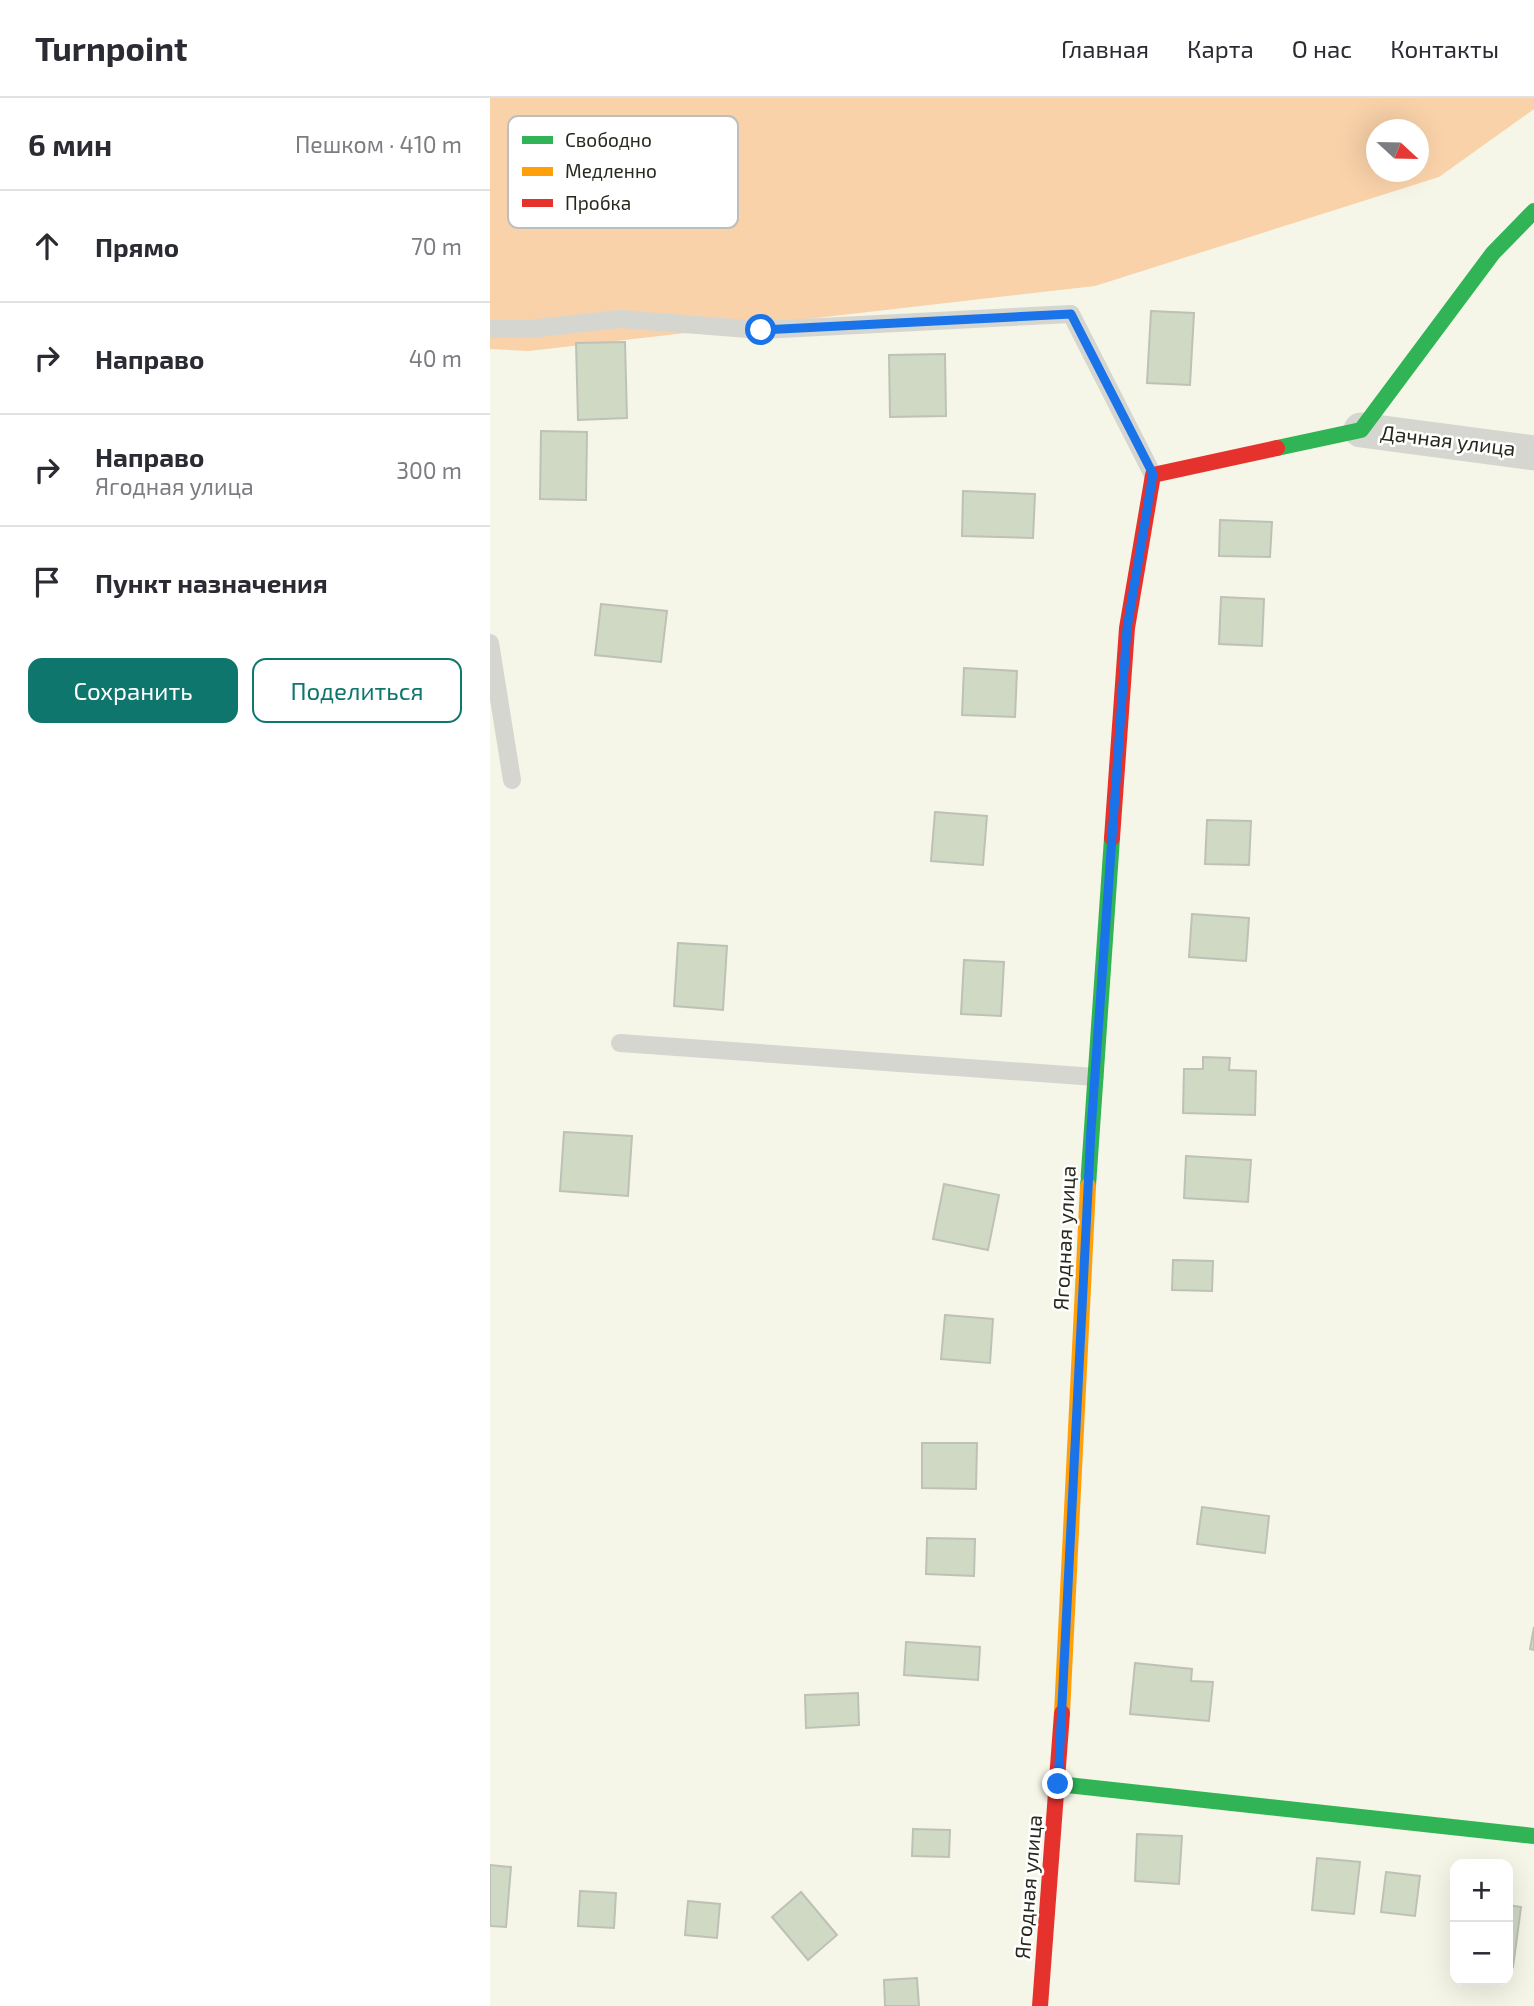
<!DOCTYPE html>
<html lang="ru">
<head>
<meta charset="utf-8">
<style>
  :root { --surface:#fff; --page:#f7f7f7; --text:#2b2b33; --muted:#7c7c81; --line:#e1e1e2; --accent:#0f766e }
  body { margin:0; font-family:"Exo 2",sans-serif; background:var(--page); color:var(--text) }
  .controls { position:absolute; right:21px; bottom:21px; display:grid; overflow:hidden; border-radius:14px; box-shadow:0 7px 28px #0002 }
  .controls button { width:63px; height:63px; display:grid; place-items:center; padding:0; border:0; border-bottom:2px solid var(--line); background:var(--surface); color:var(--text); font:35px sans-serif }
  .compass { position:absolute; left:876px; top:21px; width:63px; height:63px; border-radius:50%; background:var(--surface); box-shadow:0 7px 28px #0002; rotate:112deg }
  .stop { position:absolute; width:21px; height:21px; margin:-16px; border:5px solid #1a73e8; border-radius:50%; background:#fff }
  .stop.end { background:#1a73e8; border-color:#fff; box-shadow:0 2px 7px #0008 }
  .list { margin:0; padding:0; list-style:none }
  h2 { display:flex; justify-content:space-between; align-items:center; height:91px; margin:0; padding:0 28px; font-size:30px }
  h2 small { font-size:23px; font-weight:400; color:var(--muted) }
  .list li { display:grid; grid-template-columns:46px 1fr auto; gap:21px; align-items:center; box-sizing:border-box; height:112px; padding:0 28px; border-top:2px solid var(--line) }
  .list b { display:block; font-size:26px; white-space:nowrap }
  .list p { margin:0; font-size:23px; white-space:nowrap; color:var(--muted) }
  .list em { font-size:23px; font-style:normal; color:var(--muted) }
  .actions { display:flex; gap:14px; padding:21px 28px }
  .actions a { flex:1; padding:16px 0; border:2px solid var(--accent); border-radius:14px; text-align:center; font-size:24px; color:var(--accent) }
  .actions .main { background:var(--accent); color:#fff }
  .icon { flex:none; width:38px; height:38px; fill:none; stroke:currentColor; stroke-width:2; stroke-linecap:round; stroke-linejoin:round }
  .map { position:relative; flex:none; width:1044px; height:1908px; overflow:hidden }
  header { display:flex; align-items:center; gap:42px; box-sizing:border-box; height:98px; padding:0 35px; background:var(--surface); border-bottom:2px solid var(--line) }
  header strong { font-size:33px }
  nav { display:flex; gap:38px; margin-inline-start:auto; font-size:24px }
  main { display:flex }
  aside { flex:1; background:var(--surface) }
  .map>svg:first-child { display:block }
  .forest { fill:#f9d2a9; fill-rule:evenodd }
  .building { fill:#cfd9c4; stroke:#bec1b6; stroke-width:2 }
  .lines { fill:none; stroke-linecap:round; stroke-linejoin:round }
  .lane { stroke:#d6d6d1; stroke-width:18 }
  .street { stroke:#d6d6d1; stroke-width:35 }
  .fast { stroke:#30b455; stroke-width:16 }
  .slow { stroke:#ff9f0a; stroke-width:16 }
  .jam { stroke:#e5322d; stroke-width:16 }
  .route { stroke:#1a73e8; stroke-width:9 }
  .labels { text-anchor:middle; stroke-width:5; stroke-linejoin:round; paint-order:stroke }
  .street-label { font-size:21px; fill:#28281e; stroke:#fff }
  .key { fill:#fff; stroke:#bebebc; stroke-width:2 }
  .key-label { font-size:19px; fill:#28281e }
</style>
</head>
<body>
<header>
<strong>Turnpoint</strong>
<nav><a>Главная</a><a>Карта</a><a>О нас</a><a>Контакты</a></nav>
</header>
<main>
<aside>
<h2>6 мин<small>Пешком · 410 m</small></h2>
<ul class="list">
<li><svg class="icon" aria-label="ahead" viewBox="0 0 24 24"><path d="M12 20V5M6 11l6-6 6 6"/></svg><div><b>Прямо</b></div><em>70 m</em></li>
<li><svg class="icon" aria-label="right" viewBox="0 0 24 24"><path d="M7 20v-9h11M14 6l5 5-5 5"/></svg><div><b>Направо</b></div><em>40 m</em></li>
<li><svg class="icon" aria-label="right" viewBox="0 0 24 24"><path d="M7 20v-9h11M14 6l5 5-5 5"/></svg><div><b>Направо</b><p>Ягодная улица</p></div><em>300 m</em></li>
<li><svg class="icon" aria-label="arrive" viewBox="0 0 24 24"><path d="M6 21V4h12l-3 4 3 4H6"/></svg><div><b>Пункт назначения</b></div></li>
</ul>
<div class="actions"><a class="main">Сохранить</a><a>Поделиться</a></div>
</aside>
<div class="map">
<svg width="1044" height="1908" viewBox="0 0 1044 1908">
  <rect width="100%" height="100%" fill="#f5f6e7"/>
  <path class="forest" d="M0 0H1044V11L949 79 605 188 39 253 0 251ZM886 32H928V74H886Z"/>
  <path class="building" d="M661 213 704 215 700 287 657 285Z
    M135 244 137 320 88 322 86 245Z
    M455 256 456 318 400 319 399 257Z
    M51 333 97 334 96 402 50 401Z
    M473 393 545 396 543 440 472 438Z
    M730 422 782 424 780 459 729 458Z
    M731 499 774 501 772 548 729 546Z
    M111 506 177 513 171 564 105 557Z
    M474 570 527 573 525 619 472 617Z
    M445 714 497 718 493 767 441 763Z
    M717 722 761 723 759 767 715 766Z
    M702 816 759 820 756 863 699 859Z
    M188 845 237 848 233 912 184 908Z
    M474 862 514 864 511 918 471 916Z
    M713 959 740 960 739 972 766 973 765 1017 693 1015 694 971H713Z
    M74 1034 142 1038 138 1098 70 1093Z
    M696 1058 761 1062 758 1104 694 1100Z
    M454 1086 509 1097 498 1152 443 1141Z
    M683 1162 723 1163 722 1193 682 1192Z
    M455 1217 503 1221 500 1265 451 1261Z
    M432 1345H487L486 1391 432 1390Z
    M712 1409 779 1418 775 1455 707 1446Z
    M437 1440 485 1441 484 1478 436 1476Z
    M1044 1529V1552L1040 1551Z
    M416 1544 490 1549 488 1582 414 1577Z
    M645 1565 702 1571 701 1583 723 1584 719 1623 640 1616Z
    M368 1595 369 1627 316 1630 315 1597Z
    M423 1731 460 1732 459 1759 422 1758Z
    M647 1736 692 1738 689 1786 645 1783Z
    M827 1760 870 1764 864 1816 822 1812Z
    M0 1767 21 1769 16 1829 0 1828Z
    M896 1774 930 1778 925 1818 891 1814Z
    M90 1793 126 1795 124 1830 88 1828Z
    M311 1794 347 1837 318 1862 282 1819Z
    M198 1803 230 1806 227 1840 195 1837Z
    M1018 1807 1031 1809 1023 1869 1018 1868Z
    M427 1880 429 1908H395L394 1882Z"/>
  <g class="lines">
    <path class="lane" d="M0 231H39L130 221 271 232 581 216 663 377
      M0 545 22 682
      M130 945 605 979"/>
    <path class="street" d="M871 332 1044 355"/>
    <path class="fast" d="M787 350 871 332 1003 155 1044 113
      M598 1088 622 740
      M568 1686 1044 1738"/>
    <path class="slow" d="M572 1615 598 1088"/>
    <path class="jam" d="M622 740 637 530 663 377 787 350
      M550 1908 572 1615"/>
  </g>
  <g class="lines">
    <path class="route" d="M271 232 581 216 663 376 637 530 601 1032 568 1686"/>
  </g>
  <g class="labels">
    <g class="street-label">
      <text transform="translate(958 343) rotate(7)" y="7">Дачная улица</text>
      <text transform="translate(575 1140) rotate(-87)" y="7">Ягодная улица</text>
      <text transform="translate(539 1789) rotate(-85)" y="7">Ягодная улица</text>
    </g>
  </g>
  <rect x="18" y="18" width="230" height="112" rx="10" class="key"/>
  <rect x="32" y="38" width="31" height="8" fill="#30b455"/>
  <rect x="32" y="69" width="31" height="9" fill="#ff9f0a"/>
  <rect x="32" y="101" width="31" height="8" fill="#e5322d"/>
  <g class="key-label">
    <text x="75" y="49">Свободно</text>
    <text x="75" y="80">Медленно</text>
    <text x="75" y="112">Пробка</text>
  </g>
</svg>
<div class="controls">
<button>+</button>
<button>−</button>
</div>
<svg class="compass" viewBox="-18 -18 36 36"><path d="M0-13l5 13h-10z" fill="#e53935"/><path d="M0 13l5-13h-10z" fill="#7c7c81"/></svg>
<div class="stop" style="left:271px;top:232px"></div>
<div class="stop end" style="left:568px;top:1686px"></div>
</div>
</main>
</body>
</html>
